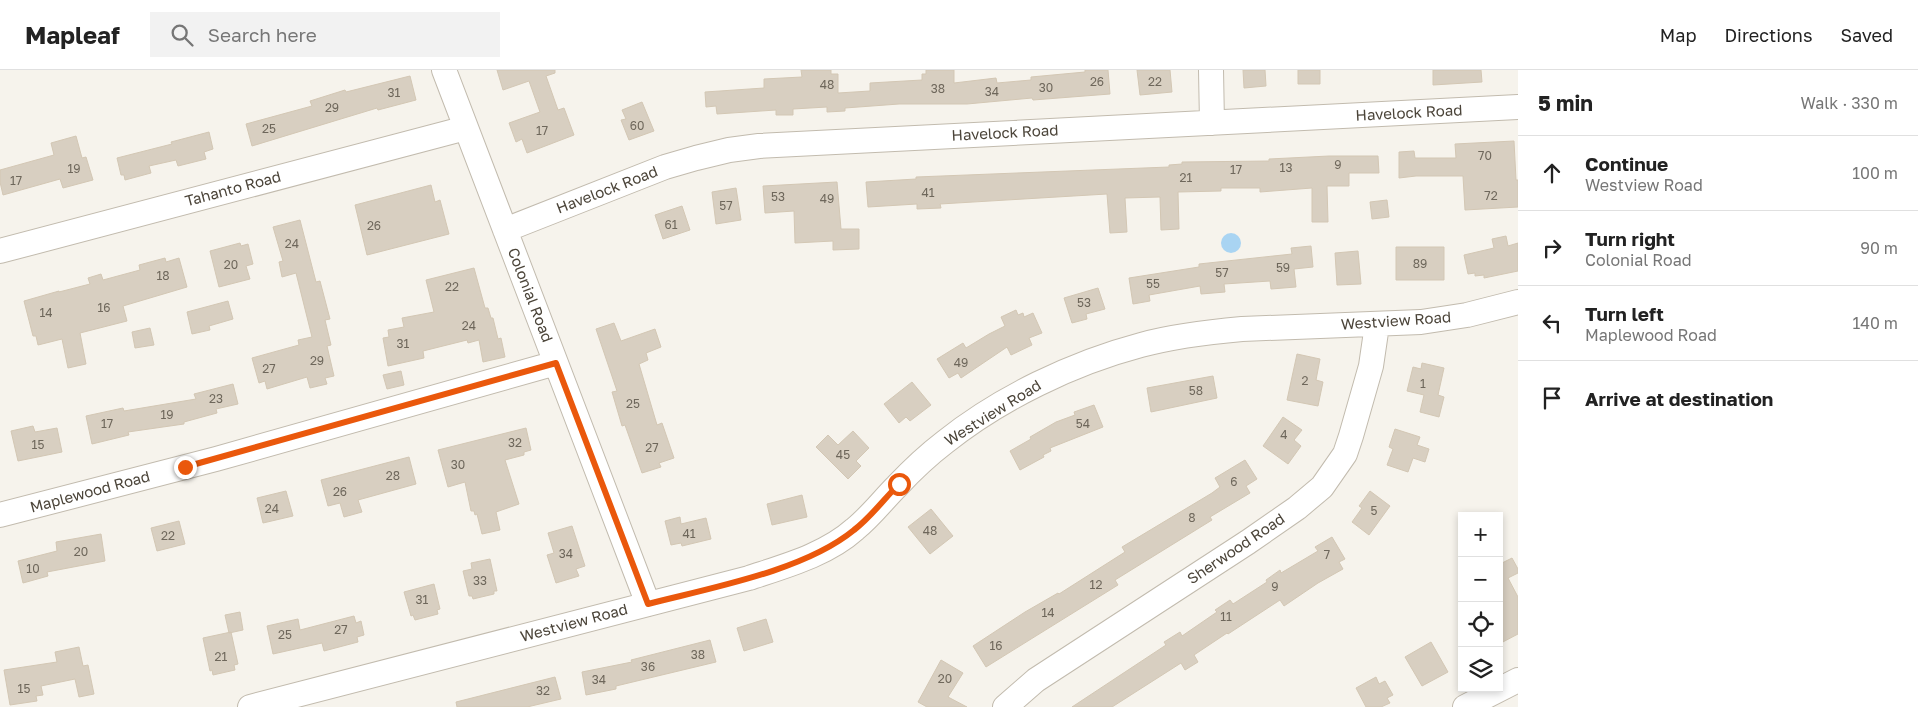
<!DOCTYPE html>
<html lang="en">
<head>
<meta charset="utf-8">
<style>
  :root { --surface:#fff; --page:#f2f2f2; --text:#222; --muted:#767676; --line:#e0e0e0 }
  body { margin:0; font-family:"Golos Text",sans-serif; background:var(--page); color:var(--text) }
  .controls { position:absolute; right:15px; bottom:15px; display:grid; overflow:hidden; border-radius:0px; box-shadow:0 2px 8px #0003 }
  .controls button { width:45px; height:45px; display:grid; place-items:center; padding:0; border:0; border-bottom:1px solid var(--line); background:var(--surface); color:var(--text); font:25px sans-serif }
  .stop { position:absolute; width:15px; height:15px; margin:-11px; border:4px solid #ea580c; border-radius:50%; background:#fff }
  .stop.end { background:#ea580c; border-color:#fff; box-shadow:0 1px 5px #0008 }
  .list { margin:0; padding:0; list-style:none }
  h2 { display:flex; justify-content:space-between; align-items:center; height:65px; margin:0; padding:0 20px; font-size:21px }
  h2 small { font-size:16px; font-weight:400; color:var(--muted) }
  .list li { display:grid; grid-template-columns:32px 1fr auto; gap:15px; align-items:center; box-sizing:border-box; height:75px; padding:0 20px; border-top:1px solid var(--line) }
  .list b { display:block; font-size:19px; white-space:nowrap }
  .list p { margin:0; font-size:16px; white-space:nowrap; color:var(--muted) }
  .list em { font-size:16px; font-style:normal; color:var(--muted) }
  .icon { flex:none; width:28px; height:28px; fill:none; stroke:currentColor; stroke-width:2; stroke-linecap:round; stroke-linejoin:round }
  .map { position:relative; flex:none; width:1518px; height:637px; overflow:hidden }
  header { display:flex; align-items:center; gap:30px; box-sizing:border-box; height:70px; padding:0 25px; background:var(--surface); border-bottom:1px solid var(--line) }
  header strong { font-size:24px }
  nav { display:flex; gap:28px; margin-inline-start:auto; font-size:18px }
  .search { width:350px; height:45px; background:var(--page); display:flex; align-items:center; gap:12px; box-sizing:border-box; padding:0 18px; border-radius:0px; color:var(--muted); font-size:19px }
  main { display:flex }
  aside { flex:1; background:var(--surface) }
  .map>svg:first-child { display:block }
  .water { fill:#a9d4f2 }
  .building { fill:#d8cfc1; stroke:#d3c7b4 }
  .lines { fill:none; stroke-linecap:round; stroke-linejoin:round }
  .minor-casing { stroke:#c2bbae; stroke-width:26 }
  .minor { stroke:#fff; stroke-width:24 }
  .route { stroke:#ea580c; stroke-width:6 }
  .labels { text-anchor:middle; stroke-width:5; stroke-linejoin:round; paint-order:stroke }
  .number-label { font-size:12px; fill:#6e675b }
  .street-label { font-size:15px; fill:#4b4439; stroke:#fff }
</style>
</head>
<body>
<header>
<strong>Mapleaf</strong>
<div class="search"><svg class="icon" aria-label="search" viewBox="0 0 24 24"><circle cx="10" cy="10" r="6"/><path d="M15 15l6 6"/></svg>Search here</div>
<nav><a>Map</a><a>Directions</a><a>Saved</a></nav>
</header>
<main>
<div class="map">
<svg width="1518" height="637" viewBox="0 0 1518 637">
  <rect width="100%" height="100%" fill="#f6f3ec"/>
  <path class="water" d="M1221 173a10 10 0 1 1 20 0a10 10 0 1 1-20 0Z"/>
  <path class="building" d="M497 0H555V3L546 6 558 40 564 38 574 65 527 83 522 69 516 72 509 53 540 42 529 11 503 20Z
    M801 0H831V4H838V23L870 21V13L922 10V4H926V0H954V13L996 8 997 13 1031 10V7L1085 2V0H1108L1110 24 1033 30 1032 28 967 34H899L845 38V41L827 42V37L793 39V45H776V40L717 44 716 36 706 37 705 22 764 18V9L802 7Z
    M1137 0H1170L1172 22 1140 25Z
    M1243 0H1265L1266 16 1244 18Z
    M1298 0H1320V14H1298Z
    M1433 0H1481L1482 12 1433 15Z
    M410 6 416 30 378 40 377 38 252 76 246 54 312 36 310 31 345 20 346 22Z
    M642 32 654 61 629 70 621 50 626 49 622 40Z
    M209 62 213 79 204 82 206 89 178 96 176 90 149 96 151 103 125 110 124 105H121L117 88 172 74 171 72Z
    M76 66 82 88 86 87 93 110 63 118 60 109 3 125 0 112V100L54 85 51 73Z
    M1514 71 1516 110H1518V137L1465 140 1463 106H1416L1399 108V82L1414 81 1415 88H1456L1455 74Z
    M1329 86H1378L1379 103H1349V116H1327L1328 152H1312V118L1260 122V118H1221V121L1178 122 1179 159 1161 160 1160 127 1125 128 1127 162 1110 163 1107 124 940 134 941 138 917 139V134L868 137 866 112 916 109V107L1169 97V95L1182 94V92L1269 91V89Z
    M837 112 841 159H859V179L833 180V171L795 173 794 141 765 143 763 116Z
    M431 115 435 132 440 130 449 164 367 185 355 135Z
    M736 118 741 150 716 154 712 122Z
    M1387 130 1389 147 1372 149 1370 132Z
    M682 136 690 160 663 169 655 145Z
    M300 150 316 212 320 211 330 249 325 250 331 275 327 276 334 306 325 308 327 314 310 318 307 307 267 319 265 311 259 313 252 288 299 275 298 270 312 267 296 203 282 207 279 192 283 191 273 157Z
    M1506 166 1508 176 1518 173V201L1484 208V205L1475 206V203L1468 204 1464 185 1494 178 1492 169Z
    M240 173 241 176 248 174 253 194 246 196 250 209 219 217 210 181Z
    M1311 176 1313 197 1294 199 1296 217 1271 219 1270 211 1224 214 1225 222 1201 224 1200 216 1149 225 1150 231 1133 234 1129 208 1199 197V194L1292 184 1291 178Z
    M1396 177H1444V210H1396Z
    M1358 181 1361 214 1337 215 1335 183Z
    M165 188 166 192 179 188 187 217 123 236 127 251 80 263 86 294 68 298 62 269 38 275 36 266H33L24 231 59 221V222L90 214 88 208 101 204 103 210 140 200 139 195Z
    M474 198 485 238H488L491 248H493L498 269 501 268 505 287 483 292 479 270 468 273 467 270 423 281 424 288 388 296 383 268 389 267 388 260 404 257 402 248 434 242 426 210Z
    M1098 218 1105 239 1086 244 1087 249 1072 253 1064 228Z
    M228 231 233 249 209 256 210 260 192 264 187 242Z
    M1016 240 1018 245 1023 243 1024 247 1033 243 1042 263 1029 268 1032 275 1011 285 1007 277 961 308 958 303 949 308 937 289 963 273 966 278 989 264 1005 256 1001 247Z
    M614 253 621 271 655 259 661 277 646 283 648 290 639 294 657 355 662 353 674 388 659 393 661 397 642 403 625 355 622 356 612 322 617 321 596 259Z
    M150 258 154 275 135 278 132 262Z
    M1297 284 1320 289 1316 310 1323 312 1318 336 1287 330Z
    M1422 293 1444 298 1438 325 1444 327 1439 347 1420 342 1424 325 1407 321 1413 297 1421 299Z
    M401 301 404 315 387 319 383 305Z
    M1213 306 1217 328 1151 342 1147 318Z
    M912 312 931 335 910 351 906 347 899 353 884 334Z
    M233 314 238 334 216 339 217 343 184 352V354L128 362 129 365 92 374 86 346 123 338 124 341 196 329 194 324Z
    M1094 335 1103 357 1050 378 1051 381 1043 385 1044 387 1020 400 1010 381 1031 369 1030 367 1056 352 1075 345 1074 342Z
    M1283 347 1302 360 1294 370 1301 376 1288 394 1263 376Z
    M33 356 35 362 57 358 62 382 18 391 11 361Z
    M526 358 531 380 524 382V385L505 390 519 434 496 442 500 460 482 464 477 444 475 445 474 441H471L465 412 448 417 438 380Z
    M1395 359 1420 367 1417 375 1429 379 1425 392 1413 388 1408 402 1387 395 1393 379 1389 377Z
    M853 361 869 378 856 391 861 396 848 409 816 377 828 365 838 375Z
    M409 387 416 414 358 430 362 442 344 447 340 433 328 436 321 410Z
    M1245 390 1257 409 1246 416 1250 423 1210 447 1212 450 1115 510 1118 515 986 597 973 576 1025 542 1058 523 1059 524 1125 482 1122 477 1212 423 1220 417 1215 408Z
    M286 421 293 446 263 453 257 428Z
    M1370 421 1390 436 1369 465 1352 452 1362 438 1359 436Z
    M802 425 807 447 772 455 767 434Z
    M931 439 953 466 930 484 908 457Z
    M680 447 681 454 706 448 711 469 682 476 681 473 671 475 665 451Z
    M179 451 185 474 157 481 151 458Z
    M572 456 585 496 576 499 579 506 556 513 547 485 554 483 548 463Z
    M101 464 105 491 47 502 48 506 23 513 18 491 57 481 56 472Z
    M1332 467 1345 489 1339 492 1343 499 1318 513 1284 536 1280 530 1228 564 1227 563 1194 585 1198 592 1185 600 1181 593 1112 637H1072L1166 575 1164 572 1180 562 1182 566 1217 542 1215 540 1230 530 1233 534 1267 512 1266 510 1280 500 1281 503 1318 481 1315 477Z
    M1512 488 1518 499V503L1508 508 1518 527V564L1499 574V493L1500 494Z
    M490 489 497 521H494V524L473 529 472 526H469L463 501 472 499 471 493Z
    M434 514 440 539 437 540 438 544 415 550 413 545 411 546 404 522Z
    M240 542 243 560 229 563 225 545Z
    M354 546 356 553 361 551 364 565 357 567 358 572 324 581 322 573 273 584 267 556 298 549 300 560Z
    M766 549 773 572 744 581 737 558Z
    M231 562 238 594 234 595 235 600 213 605 212 600 210 601 203 568Z
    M710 570 716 592 616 616V619L586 625 582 602 632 592 631 590Z
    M1431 572 1448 602 1422 616 1405 587Z
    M79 577 83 596 88 595 94 624 79 627 75 609 41 616 43 625 36 626 37 631 10 635 4 600 57 592 55 582Z
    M941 590 963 603 948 627 967 637H927L918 632Z
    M555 607 561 629 527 637H457L456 632Z
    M1376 607 1379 614 1385 611 1393 625 1387 628 1390 633 1381 637H1366L1356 618Z"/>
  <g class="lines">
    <g class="minor-casing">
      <path id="minor" d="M444 0 648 534
        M1211 0 1212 53
        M505 160 665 97 696 88 729 80 759 76 1518 37
        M0 181 466 58
        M0 445 216 389 556 293
        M250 637 749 508C785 496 826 485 855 459 871 446 883 430 897 416 912 400 928 385 945 372 1000 328 1073 293 1141 275 1174 266 1208 262 1242 259L1421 252 1467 245 1518 232
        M1005 637 1036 610 1248 472 1297 438 1322 417 1345 384 1351 366 1371 296 1377 255
        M1465 637 1518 610"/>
    </g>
    <use href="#minor" class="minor"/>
  </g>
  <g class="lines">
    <path class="route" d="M185 397 556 293 648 534C710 518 804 501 854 460 871 447 884 429 899 414"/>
  </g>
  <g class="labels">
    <g class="number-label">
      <text x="1097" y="16">26</text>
      <text x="1155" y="16">22</text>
      <text x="827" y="19">48</text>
      <text x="1046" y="22">30</text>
      <text x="938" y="23">38</text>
      <text x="992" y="26">34</text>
      <text x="394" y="27">31</text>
      <text x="332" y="42">29</text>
      <text x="637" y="60">60</text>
      <text x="269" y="63">25</text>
      <text x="542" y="65">17</text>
      <text x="1485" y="90">70</text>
      <text x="1338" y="99">9</text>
      <text x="1286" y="102">13</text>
      <text x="74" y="103">19</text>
      <text x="1236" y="104">17</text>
      <text x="1186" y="112">21</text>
      <text x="16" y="115">17</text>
      <text x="928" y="127">41</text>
      <text x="1491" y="130">72</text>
      <text x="778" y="131">53</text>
      <text x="827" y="133">49</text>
      <text x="726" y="140">57</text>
      <text x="671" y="159">61</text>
      <text x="374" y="160">26</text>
      <text x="292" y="178">24</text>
      <text x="1420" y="198">89</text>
      <text x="231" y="199">20</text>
      <text x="1283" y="202">59</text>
      <text x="1222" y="207">57</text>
      <text x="163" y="210">18</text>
      <text x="1153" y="218">55</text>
      <text x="452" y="221">22</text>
      <text x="1084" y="237">53</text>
      <text x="104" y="242">16</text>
      <text x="46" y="247">14</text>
      <text x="469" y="260">24</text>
      <text x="403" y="278">31</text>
      <text x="317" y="295">29</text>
      <text x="961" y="297">49</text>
      <text x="269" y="303">27</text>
      <text x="1305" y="315">2</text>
      <text x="1423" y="318">1</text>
      <text x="1196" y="325">58</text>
      <text x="216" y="333">23</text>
      <text x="633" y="338">25</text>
      <text x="167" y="349">19</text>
      <text x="107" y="358">17</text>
      <text x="1083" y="358">54</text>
      <text x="1284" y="369">4</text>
      <text x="515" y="377">32</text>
      <text x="38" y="379">15</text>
      <text x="652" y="382">27</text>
      <text x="843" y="389">45</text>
      <text x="458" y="399">30</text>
      <text x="393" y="410">28</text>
      <text x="1234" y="416">6</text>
      <text x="340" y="426">26</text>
      <text x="272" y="443">24</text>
      <text x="1374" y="445">5</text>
      <text x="1192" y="452">8</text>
      <text x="930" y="465">48</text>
      <text x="689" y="468">41</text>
      <text x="168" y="470">22</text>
      <text x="81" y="486">20</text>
      <text x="566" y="488">34</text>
      <text x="1327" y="489">7</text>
      <text x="33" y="503">10</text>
      <text x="480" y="515">33</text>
      <text x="1096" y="519">12</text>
      <text x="1275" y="521">9</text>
      <text x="422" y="534">31</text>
      <text x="1048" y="547">14</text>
      <text x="1226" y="551">11</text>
      <text x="341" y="564">27</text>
      <text x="285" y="569">25</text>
      <text x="996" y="580">16</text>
      <text x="698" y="589">38</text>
      <text x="221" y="591">21</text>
      <text x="648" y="601">36</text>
      <text x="945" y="613">20</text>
      <text x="599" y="614">34</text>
      <text x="24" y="623">15</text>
      <text x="543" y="625">32</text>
    </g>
    <g class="street-label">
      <text transform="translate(1409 43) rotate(-3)" y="5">Havelock Road</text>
      <text transform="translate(1005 63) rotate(-3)" y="5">Havelock Road</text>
      <text transform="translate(233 119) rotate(-15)" y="5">Tahanto Road</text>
      <text transform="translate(607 120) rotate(-21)" y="5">Havelock Road</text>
      <text transform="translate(530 225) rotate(69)" y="5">Colonial Road</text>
      <text transform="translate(1396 251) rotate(-4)" y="5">Westview Road</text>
      <text transform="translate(993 343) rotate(-32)" y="5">Westview Road</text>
      <text transform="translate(90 422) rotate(-15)" y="5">Maplewood Road</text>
      <text transform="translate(1236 479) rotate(-34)" y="5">Sherwood Road</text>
      <text transform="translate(574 553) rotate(-15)" y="5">Westview Road</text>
    </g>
  </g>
</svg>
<div class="controls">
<button>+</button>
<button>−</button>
<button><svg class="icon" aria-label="locate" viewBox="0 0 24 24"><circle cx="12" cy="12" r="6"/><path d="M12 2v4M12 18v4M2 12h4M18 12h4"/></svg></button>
<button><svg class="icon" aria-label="layers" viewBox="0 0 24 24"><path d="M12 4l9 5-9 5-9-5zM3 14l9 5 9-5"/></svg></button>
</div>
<div class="stop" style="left:899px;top:414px"></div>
<div class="stop end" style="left:185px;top:397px"></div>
</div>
<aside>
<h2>5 min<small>Walk · 330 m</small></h2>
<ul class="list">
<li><svg class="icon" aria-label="ahead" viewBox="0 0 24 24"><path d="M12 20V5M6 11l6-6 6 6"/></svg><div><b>Continue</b><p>Westview Road</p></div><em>100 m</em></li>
<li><svg class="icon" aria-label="right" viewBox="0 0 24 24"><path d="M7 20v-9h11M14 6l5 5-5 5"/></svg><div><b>Turn right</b><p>Colonial Road</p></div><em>90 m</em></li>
<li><svg class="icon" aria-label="left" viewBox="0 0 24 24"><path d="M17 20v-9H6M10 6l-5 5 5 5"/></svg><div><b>Turn left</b><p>Maplewood Road</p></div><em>140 m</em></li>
<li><svg class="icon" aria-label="arrive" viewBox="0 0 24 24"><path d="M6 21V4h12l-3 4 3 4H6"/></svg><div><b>Arrive at destination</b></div></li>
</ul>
</aside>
</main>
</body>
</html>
